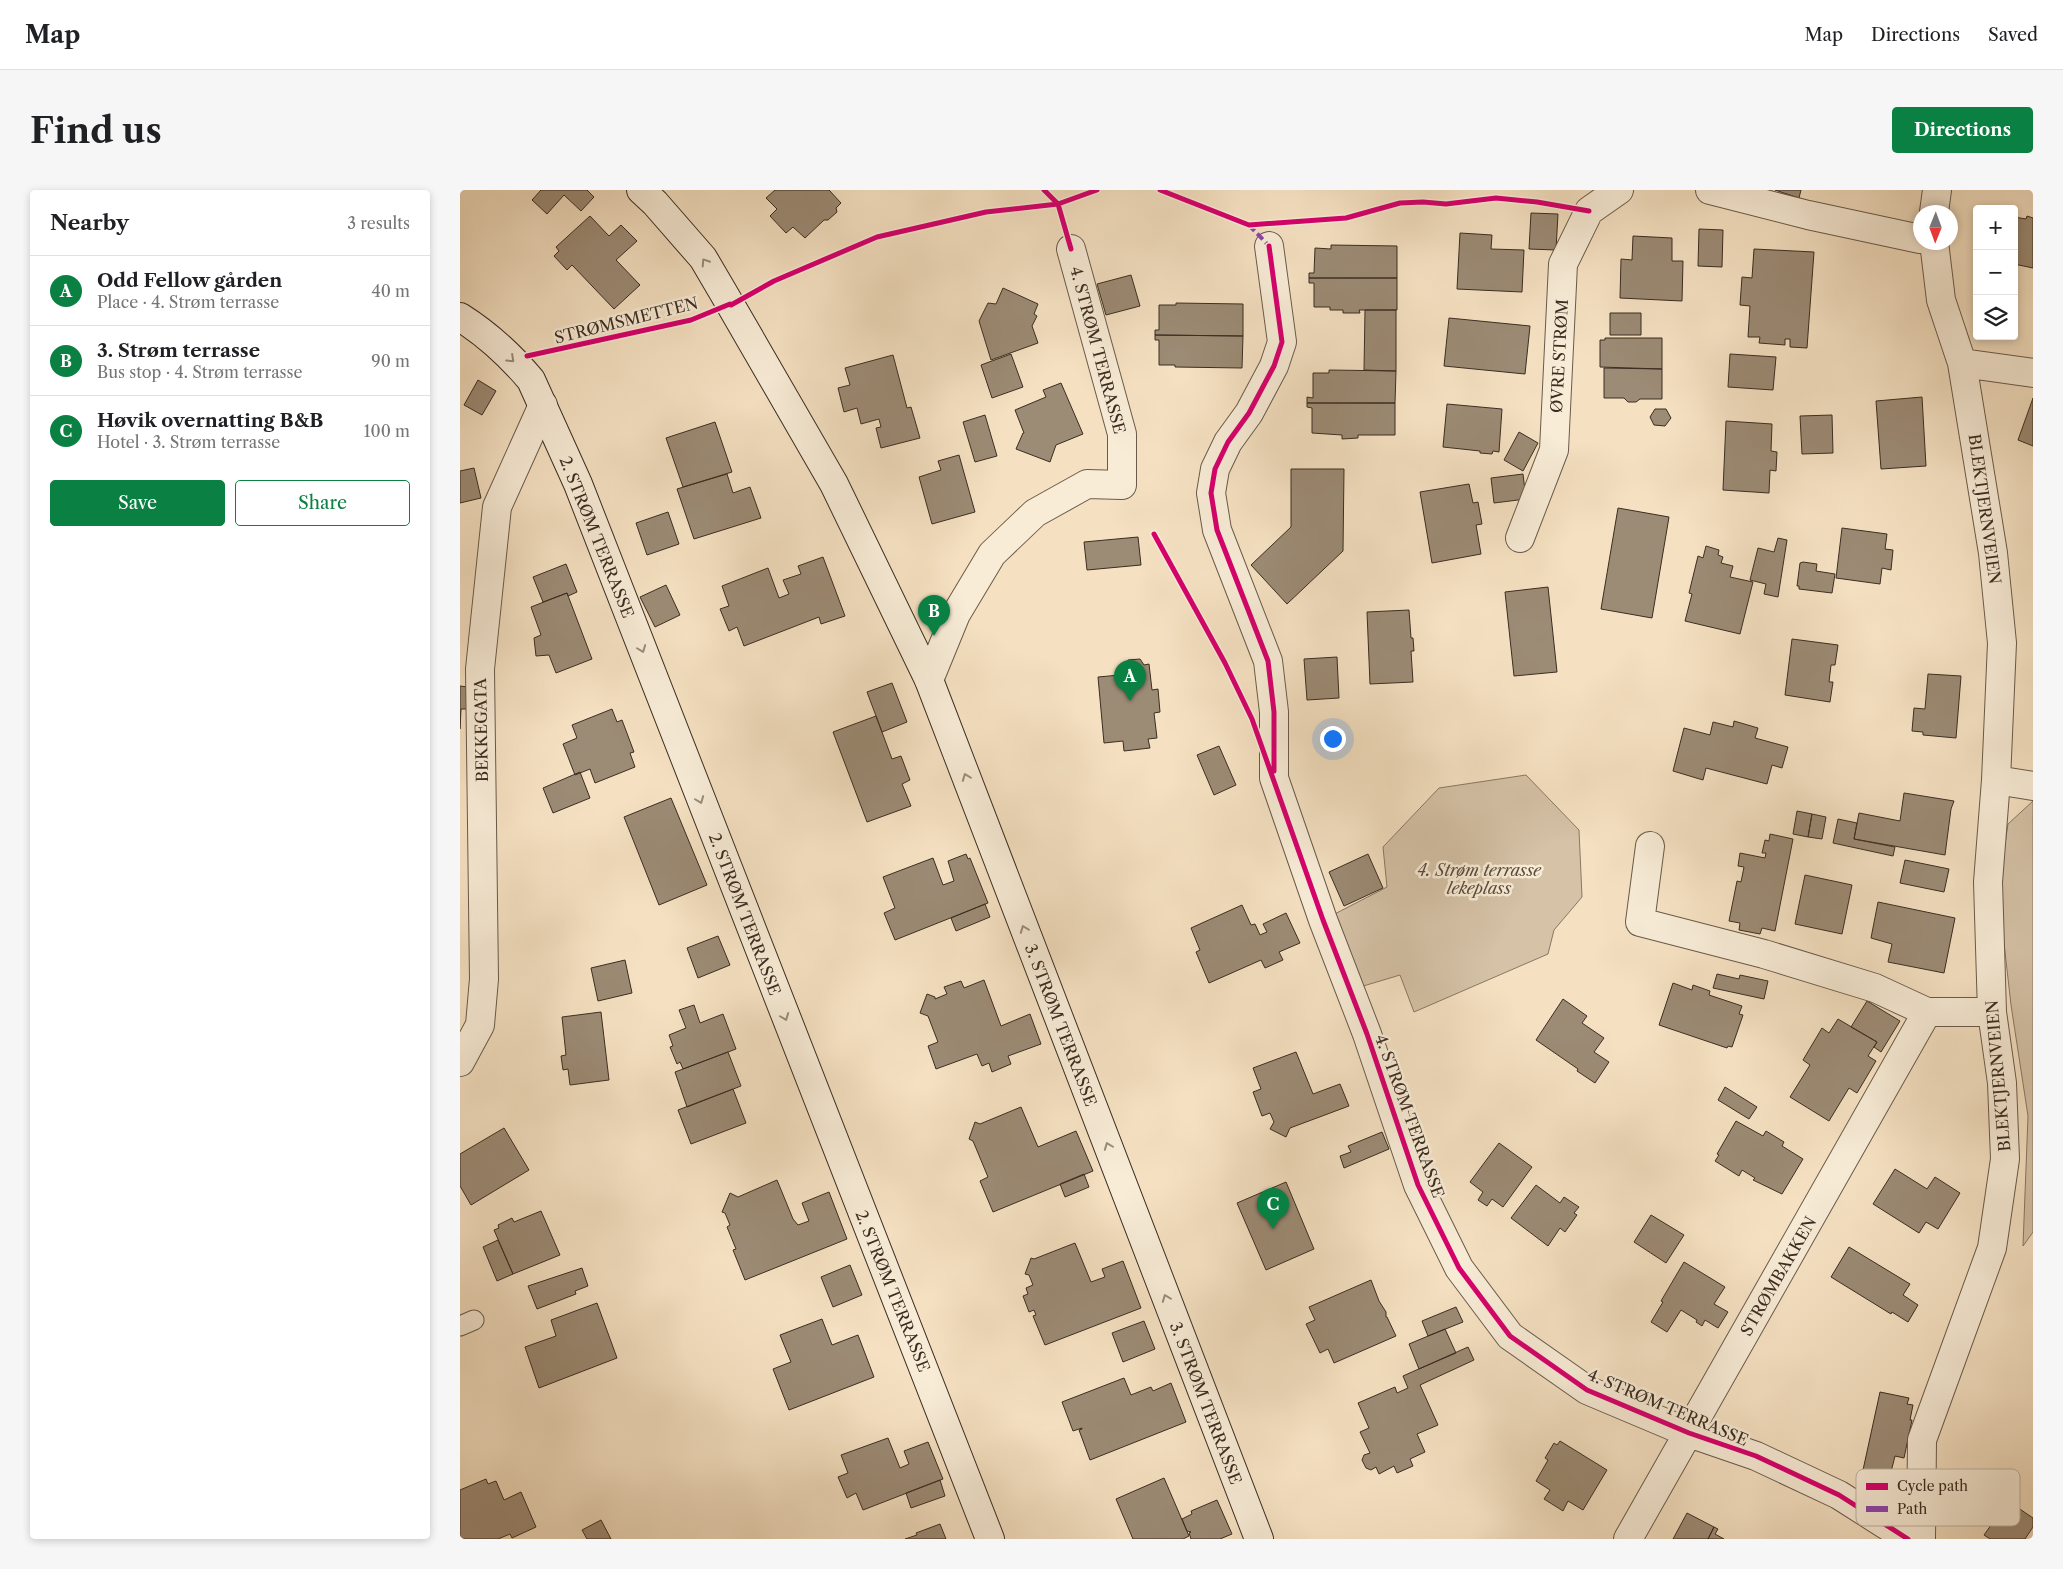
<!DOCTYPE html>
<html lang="en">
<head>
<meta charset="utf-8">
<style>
  :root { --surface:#fff; --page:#f6f6f6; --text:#202124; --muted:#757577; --line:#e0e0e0; --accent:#0b8043 }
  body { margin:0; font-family:"Libre Caslon Text",serif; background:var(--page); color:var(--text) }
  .controls { position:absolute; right:15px; top:15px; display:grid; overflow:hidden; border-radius:5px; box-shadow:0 2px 8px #0003 }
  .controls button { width:45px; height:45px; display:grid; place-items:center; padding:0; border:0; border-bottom:1px solid var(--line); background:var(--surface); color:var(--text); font:25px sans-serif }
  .compass { position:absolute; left:1453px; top:15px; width:45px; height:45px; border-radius:50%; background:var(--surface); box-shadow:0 2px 8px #0003; rotate:181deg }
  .you { position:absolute; left:872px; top:548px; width:18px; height:18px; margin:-12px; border:4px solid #fff; border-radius:50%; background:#1a73e8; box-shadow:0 0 0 8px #1a73e833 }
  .badge { display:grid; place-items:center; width:32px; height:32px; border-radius:50%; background:var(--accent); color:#fff; font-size:16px; font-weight:700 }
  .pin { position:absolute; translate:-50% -41px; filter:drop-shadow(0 1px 2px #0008) }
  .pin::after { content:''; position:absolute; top:26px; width:18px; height:15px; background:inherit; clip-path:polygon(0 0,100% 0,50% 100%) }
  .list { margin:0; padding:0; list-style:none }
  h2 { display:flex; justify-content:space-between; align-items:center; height:65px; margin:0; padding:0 20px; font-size:21px }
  h2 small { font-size:16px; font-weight:400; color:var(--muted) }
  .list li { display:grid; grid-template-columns:32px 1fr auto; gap:15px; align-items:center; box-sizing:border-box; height:70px; padding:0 20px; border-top:1px solid var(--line) }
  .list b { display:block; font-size:19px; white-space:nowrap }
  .list p { margin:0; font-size:16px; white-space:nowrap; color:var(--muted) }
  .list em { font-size:16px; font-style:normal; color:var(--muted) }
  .actions { display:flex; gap:10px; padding:15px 20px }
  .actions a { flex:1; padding:11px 0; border:1px solid var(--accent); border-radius:5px; text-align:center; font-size:18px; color:var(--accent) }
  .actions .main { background:var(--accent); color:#fff }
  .icon { flex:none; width:28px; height:28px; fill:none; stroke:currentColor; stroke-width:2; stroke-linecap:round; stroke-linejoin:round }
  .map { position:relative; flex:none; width:1573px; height:1349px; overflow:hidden; border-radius:5px }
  header { display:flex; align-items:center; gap:30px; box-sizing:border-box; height:70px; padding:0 25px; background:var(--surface); border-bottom:1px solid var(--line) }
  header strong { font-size:24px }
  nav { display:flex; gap:28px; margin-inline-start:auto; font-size:18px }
  .intro { display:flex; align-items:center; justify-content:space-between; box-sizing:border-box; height:120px; padding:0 30px }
  h1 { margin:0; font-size:35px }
  .button { padding:12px 22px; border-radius:5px; background:var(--accent); color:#fff; font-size:18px; font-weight:700 }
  main { display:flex; gap:30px; padding:0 30px }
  aside { flex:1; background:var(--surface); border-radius:5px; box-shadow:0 2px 8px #0003 }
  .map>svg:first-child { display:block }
  .green { fill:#d5c2a7; stroke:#887864 }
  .building { fill:#9c8b75; stroke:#3b2d22 }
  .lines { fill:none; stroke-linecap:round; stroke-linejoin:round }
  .lane-casing { stroke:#6a5a4a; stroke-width:21 }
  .street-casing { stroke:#6a5a4a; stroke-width:30 }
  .secondary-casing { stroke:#3b2d22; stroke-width:30 }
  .lane { stroke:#f8ecd7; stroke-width:19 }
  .street { stroke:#f8ecd7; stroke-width:28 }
  .secondary { stroke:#f8ecd7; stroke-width:28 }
  .quiet { stroke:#8e44ad; stroke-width:4; stroke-dasharray:8 4; stroke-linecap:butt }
  .cycleway-casing { stroke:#f8ecd7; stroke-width:8 }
  .cycleway { stroke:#d6006c; stroke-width:5 }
  .oneway { stroke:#9a8c7c }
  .labels { text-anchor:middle; stroke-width:5; stroke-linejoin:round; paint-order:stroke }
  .street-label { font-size:16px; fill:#3b2d22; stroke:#f8ecd7 }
  .park-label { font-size:16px; font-style:italic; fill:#5a4b3d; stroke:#f8ecd7 }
  .key { fill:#f8ecd7; stroke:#bfb3a1; stroke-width:1 }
  .key-label { font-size:14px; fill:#3b2d22 }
</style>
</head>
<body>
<header>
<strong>Map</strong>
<nav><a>Map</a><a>Directions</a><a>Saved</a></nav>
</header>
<div class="intro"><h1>Find us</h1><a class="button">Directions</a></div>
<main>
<aside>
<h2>Nearby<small>3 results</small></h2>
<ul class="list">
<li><span class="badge">A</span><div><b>Odd Fellow gården</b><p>Place · 4. Strøm terrasse</p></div><em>40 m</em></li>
<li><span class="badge">B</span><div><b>3. Strøm terrasse</b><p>Bus stop · 4. Strøm terrasse</p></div><em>90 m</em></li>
<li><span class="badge">C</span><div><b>Høvik overnatting B&amp;B</b><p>Hotel · 3. Strøm terrasse</p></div><em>100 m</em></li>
</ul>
<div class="actions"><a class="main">Save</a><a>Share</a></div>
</aside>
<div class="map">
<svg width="1573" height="1349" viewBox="0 0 1573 1349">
  <rect width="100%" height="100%" fill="#f5e1c2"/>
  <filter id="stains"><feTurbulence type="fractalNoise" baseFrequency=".004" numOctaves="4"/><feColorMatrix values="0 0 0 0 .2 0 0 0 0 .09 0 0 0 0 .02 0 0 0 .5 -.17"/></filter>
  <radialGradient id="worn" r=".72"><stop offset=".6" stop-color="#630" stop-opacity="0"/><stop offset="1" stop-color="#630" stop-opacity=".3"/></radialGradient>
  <path class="green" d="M1066 585 1119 640 1122 707 1094 740 1088 764 954 822 940 785 890 800 863 730 927 697 923 657 979 598Z
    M1573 611V1042L1563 1056 1568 926 1551 815 1538 700 1548 634Z"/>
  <path class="building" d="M81 0H127L134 7 121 21 104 5 87 24 72 10Z
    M315 0H369L381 13 376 18 377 22 368 30H364L345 48 333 37 326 43 310 26 317 19 306 8Z
    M1315 0H1341L1339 8Z
    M1071 23 1098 24 1096 60 1069 59Z
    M130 26 149 46 161 35 177 51 156 70 180 95 154 119 112 75 107 80 94 66 99 61 96 57Z
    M1567 26 1573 28V78L1554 74V27L1566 29Z
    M1239 39 1263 40 1262 77 1238 76Z
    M1000 43 1032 45 1031 59 1064 60 1062 102 997 99Z
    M1173 46 1212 48V71H1223L1222 111 1160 108 1161 69 1172 70Z
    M871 55 937 56V88H849V83H854L855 58 871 59Z
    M1294 59 1354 62 1347 158 1330 157V149H1325V155L1299 153 1300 147H1288L1290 116 1280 115 1282 87 1292 88Z
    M671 85 680 116 646 125 637 94Z
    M849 88H937V120H899L900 123H883V120H870V117H854V93H849Z
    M543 98 578 114 574 124 577 126 572 136 578 153 531 170 519 131 528 113 536 114Z
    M716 113 783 114V146L695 145V140H699V115H716Z
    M905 120H936V181L904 180Z
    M1150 123H1181V145H1150Z
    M989 128 1070 136 1065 184 984 176Z
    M695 145 783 146 782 178 715 177V175H699V150H695Z
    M1145 148H1202V179L1140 177V150H1145Z
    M551 164 563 197 532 208 521 175Z
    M1270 164 1316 167 1313 200 1268 197Z
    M433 165 447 218 451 217 460 248 421 258 416 238 421 237 419 229 401 234 397 218 384 222 378 198 390 195 385 178Z
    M1144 178 1202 179V209H1180L1176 212H1168L1164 208H1144Z
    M869 180 936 181 935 213H847V207L853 208V183H869Z
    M18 190 36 201 22 225 4 215Z
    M601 193 623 244 596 255 590 272 556 259 563 243H564L555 220 586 207 583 200Z
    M1462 207 1466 276 1421 279 1416 211Z
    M1573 208V256L1558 250Z
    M847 213H935V245H898V248L882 249V245L852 243V218L847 217Z
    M987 214 1042 219 1039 262 1033 261 1032 264 1020 263V261L983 257Z
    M1195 219H1206L1211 228 1205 236 1194 235 1190 227Z
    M525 225 537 266 515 272 503 232Z
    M1372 225 1373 263 1342 264 1340 226Z
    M1266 231 1312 234 1311 261 1317 262 1316 281 1310 280 1309 303 1263 300Z
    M255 232 272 282 223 297 206 248Z
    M1059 242 1078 253 1063 281 1044 270Z
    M499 265 515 322 472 334 459 287 481 280 478 271Z
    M14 278 21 308 0 313V281Z
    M831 279H884L883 361 827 414 791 375 831 337Z
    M267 284 273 303 290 297 301 328 234 349 217 299Z
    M1063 284 1066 309 1034 313 1031 288Z
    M1009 294 1013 313 1018 312 1022 334 1016 335 1021 364 972 373 960 302Z
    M1158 318 1209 327 1192 428 1141 419Z
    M208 322 219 354 187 365 176 333Z
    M1382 338 1427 344 1425 359 1433 360 1431 380 1422 378 1420 394 1376 388Z
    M678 347 681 375 627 380 624 352Z
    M1318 348 1327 350 1318 407 1304 404 1306 394 1290 390 1298 358 1314 362Z
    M1246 356 1259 360 1258 365 1263 367 1261 373 1273 376 1270 387 1293 392 1280 444 1225 431 1232 404 1229 403 1238 366 1243 368Z
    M363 367 385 426 361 434 359 427 284 456 277 437 269 441 260 419 269 416 262 396 308 378 319 408 329 404 323 390 341 384 338 376Z
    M1343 372 1357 374 1356 381 1375 384 1372 403 1339 399V396H1337L1340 373Z
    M106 374 117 402 108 406 107 403 83 412 73 387Z
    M206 395 220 425 195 437 180 407Z
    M1088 397 1097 482 1054 486 1045 402Z
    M107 403 132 469 96 483 89 465 76 466 74 448 81 445 71 417Z
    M949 420 951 448H953L954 461H951L953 492 910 494 907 422Z
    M1332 449 1378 455 1375 475H1371L1369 492H1373L1370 512 1325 505Z
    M877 467 879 508 847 510 844 469Z
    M680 469 684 475 689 474 692 500 698 499 700 522 694 523 697 548 688 549 690 558 664 561 663 551 644 553 638 487 660 485 659 477 665 476 668 470Z
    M1468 484 1501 486 1496 548 1463 545V542L1452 541 1454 518 1465 519Z
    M432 493 447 532 422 542 407 502Z
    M0 496 8 497 7 519H1L0 539Z
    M152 519 157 532 162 530 174 562 170 563 175 577 135 593 130 579 115 585 103 554 117 548 112 535Z
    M416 526 432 569 441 566 450 590 442 594 451 616 407 632 373 542Z
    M1274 531 1298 538 1295 548 1328 557 1322 578 1312 575 1307 594 1246 578 1243 590 1213 581 1224 538 1250 545 1253 532 1273 537Z
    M759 556 776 595 754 605 737 565Z
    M120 582 130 608 93 623 83 598Z
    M1444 603 1494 611 1491 619 1485 665 1394 649 1399 623 1440 631Z
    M211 608 247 695 199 715 164 627Z
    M1337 621 1352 624 1348 647 1333 644Z
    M1352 624 1366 627 1362 649 1348 647Z
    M1378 629 1397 633 1394 649 1435 657 1433 666 1373 653Z
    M1310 644 1333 649 1315 741 1302 738 1300 744 1279 740 1280 733 1269 731 1277 691 1281 692 1284 677 1278 676 1280 663 1305 668 1306 663H1302L1305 650 1309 651Z
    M506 664 508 669 510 668 528 713 435 750 424 723 435 718 423 687 473 668 483 695 494 691 488 671Z
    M908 664 923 698 884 716 869 682Z
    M1445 670 1489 679 1484 702 1440 693Z
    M1345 685 1392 695 1382 744 1335 734Z
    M1418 712 1495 728 1484 783 1428 772 1432 754 1411 748Z
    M525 714 530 727 496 741 491 728Z
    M782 715 791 735 795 734 800 745 807 742 803 734 826 723 840 753 819 762 823 770 805 778 801 770 749 793 736 762 740 760 731 738Z
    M258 746 270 775 238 788 227 758Z
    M165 770 172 803 138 811 131 778Z
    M1257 784 1279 789 1280 785 1308 791 1304 809 1253 798Z
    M524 790 541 836 570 824 581 854 548 866 551 874 532 882 529 873 522 876 517 864 476 879 468 856 478 852 468 826 460 823 467 804 475 807V809L487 804 484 797 501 791 504 798Z
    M1213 793 1232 800 1233 795 1250 801 1249 805 1282 816 1279 824 1283 825 1272 857 1268 856 1267 858 1199 835Z
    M1103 809 1127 826 1122 833 1144 848 1134 862 1149 872 1135 893 1117 881 1118 879 1076 850Z
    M1407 811 1440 831 1421 862 1414 857 1417 852 1391 837Z
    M234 815 240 833 263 824 276 859 223 879 220 872 217 874 210 857 213 856 209 845 226 838 219 820Z
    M141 822 149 890 110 895 108 879 103 880 101 866 106 865 102 827Z
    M1378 829 1417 852 1408 866 1416 871 1397 903 1389 898 1369 931 1330 907 1350 875 1343 870 1362 838 1369 843Z
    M268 862 281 896 227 917 215 882Z
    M836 862 853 904 880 894 889 916 830 938 826 947 810 939 814 932 810 923 802 926 793 902 801 899 793 878Z
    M1265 897 1297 917 1289 929 1258 910Z
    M273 899 286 933 231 954 218 920Z
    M561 917 578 957 616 941 633 981 533 1022 520 991 528 987 513 951 509 949 515 932 520 934Z
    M1276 931 1303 946 1306 941 1324 952 1322 956 1343 969 1322 1004 1293 990 1295 988 1282 980 1279 986 1255 971 1259 965 1257 964Z
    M44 938 69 980 11 1015 0 996V964Z
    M922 942 929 959 884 978 880 966 891 962 888 956Z
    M1039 953 1072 977 1043 1017 1032 1009 1027 1016 1018 1010 1023 1002 1010 992Z
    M1435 979 1467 999 1475 987 1500 1003 1478 1039 1466 1032 1459 1043 1413 1014Z
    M624 984 629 997 605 1007 600 994Z
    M317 990 333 1029 338 1035 349 1031 342 1013 369 1002 387 1049 285 1090 273 1060 276 1059 267 1037 270 1035 265 1023 262 1022 270 1003 278 1007Z
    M826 992 854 1059 806 1080 777 1013Z
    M1076 995 1100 1013 1104 1007 1119 1017 1114 1023 1117 1025 1105 1042 1100 1038 1088 1056 1051 1028Z
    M81 1021 100 1065 53 1084 34 1040 39 1038 38 1035 52 1028 54 1032Z
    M1191 1025 1224 1045 1206 1073 1174 1052Z
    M38 1050 53 1084 37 1091 23 1057Z
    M615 1053 631 1092 645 1087 642 1079 663 1071 681 1118 585 1155 573 1126 576 1125 574 1120 569 1122 563 1106 568 1104 566 1098 573 1095 569 1085 565 1084 571 1068 574 1069Z
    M1389 1057 1450 1094 1443 1105 1458 1115 1448 1132 1432 1122 1431 1124 1371 1087Z
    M1224 1072 1265 1097 1254 1114 1268 1122 1258 1138 1245 1130 1242 1136 1236 1132 1237 1130 1221 1120 1207 1142 1191 1132 1203 1112 1201 1111Z
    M390 1075 402 1105 373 1117 361 1087Z
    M122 1078 128 1096 115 1101 116 1104 77 1119 68 1096Z
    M911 1090 919 1111 926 1122V1127H927L936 1146 874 1173 868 1159 860 1163 846 1134 855 1130 849 1117Z
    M137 1113 157 1168 79 1198 65 1157 96 1146 91 1130Z
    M996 1117 1003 1132 968 1146 962 1131Z
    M362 1129 372 1155 398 1145 414 1187 329 1220 313 1179 331 1172 320 1145Z
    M684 1131 695 1159 663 1172 652 1143Z
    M985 1139 996 1163 959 1179 949 1154Z
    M1008 1157 1014 1170 960 1195 978 1235 957 1244 965 1262 950 1269 953 1276 937 1283 934 1276 919 1284 916 1277 911 1280 906 1278 902 1270 904 1265 910 1263 900 1242 909 1238 898 1213 935 1197 937 1203 948 1198 943 1186Z
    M664 1188 671 1205 691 1197 693 1201 711 1193 726 1232 630 1270 619 1240 622 1239V1238L613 1241 602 1212Z
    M1420 1202 1449 1208 1447 1214 1453 1215 1450 1230H1452L1444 1268 1435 1266 1430 1286 1403 1280Z
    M428 1248 440 1278 449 1274 444 1261 468 1252 483 1289 403 1320 396 1303 387 1308 378 1287 388 1283 381 1265Z
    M1100 1251 1147 1280 1123 1320 1108 1311 1103 1321 1084 1309 1090 1300 1076 1291 1088 1270 1085 1268 1094 1253 1097 1255Z
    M704 1288 729 1346 723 1349H673L656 1309Z
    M26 1289 28 1294 36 1291 44 1310 61 1302 76 1337 52 1348 50 1344 38 1349H0V1300Z
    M480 1290 485 1306 451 1318 446 1303Z
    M757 1310 772 1344 760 1349H731L729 1343 731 1342 727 1341 722 1329 732 1324 731 1321Z
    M1548 1311 1573 1328V1337L1565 1349H1530L1524 1345Z
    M1227 1323 1254 1337 1248 1349H1213Z
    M141 1330 151 1349H127L122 1340Z
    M480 1334 486 1349H445L457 1345 456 1343Z
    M1254 1337 1258 1339 1255 1344 1264 1349H1248Z"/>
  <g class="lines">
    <g class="lane-casing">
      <path id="lane" d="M0 1136 14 1130"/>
    </g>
    <g class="street-casing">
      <path id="street" d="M1250 0 1348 25 1460 49
        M1474 22 1477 0
        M809 56 822 152 814 176 789 223 768 252 755 279 751 303 757 340 808 471 814 522V588L863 730 907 844 958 995 999 1078 1050 1146 1127 1200 1229 1243 1296 1266 1379 1305 1448 1349
        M1502 173 1573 183
        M1060 348 1094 260 1103 74 1129 21 1159 0
        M469 490 496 424 532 364 575 323 627 294 662 295V244L611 59
        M1536 590 1573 596
        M1190 656 1180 732 1304 764 1415 798 1467 822
        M0 872 20 835 24 789 20 479 37 317 83 215
        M1168 1349 1467 822H1532
        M1461 1349 1462 1250 1532 1058 1545 969 1542 893 1532 822 1528 692 1536 590 1542 453 1533 363 1502 173 1481 110 1474 52"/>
    </g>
    <g class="secondary-casing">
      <path id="secondary" d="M181 0 195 13 243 68 270 114 374 294 469 490 799 1349
        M0 127C27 144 50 165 71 190L118 294 530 1349"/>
    </g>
    <use href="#lane" class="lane"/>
    <use href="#street" class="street"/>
    <use href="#secondary" class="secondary"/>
    <path class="quiet" d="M789 35 809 56"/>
    <g class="cycleway-casing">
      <path id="cycleway" d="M584 0 598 14 611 59
        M700 0 789 35 886 28 940 13 963 12 986 14 1036 8 1077 12 1129 21
        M809 56 822 152 814 176 789 223 768 252 755 279 751 303 757 340 808 471 814 522V581
        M271 115 314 91 417 47 526 22 598 14 637 0
        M67 166 231 130 270 114
        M694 344 765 473 792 529 863 730 907 844 958 995 999 1078 1050 1146 1127 1200 1229 1243 1296 1266 1379 1305 1448 1349"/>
    </g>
    <use href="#cycleway" class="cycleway"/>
  </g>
  <defs><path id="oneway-chevron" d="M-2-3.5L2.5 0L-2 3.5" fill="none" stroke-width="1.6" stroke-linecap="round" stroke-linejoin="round" transform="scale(1.25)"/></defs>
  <g class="oneway">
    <use href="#oneway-chevron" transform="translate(245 72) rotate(-123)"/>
    <use href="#oneway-chevron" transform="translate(51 169) rotate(43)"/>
    <use href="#oneway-chevron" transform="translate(182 459) rotate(69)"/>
    <use href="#oneway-chevron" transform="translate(506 587) rotate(-111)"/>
    <use href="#oneway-chevron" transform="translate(240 610) rotate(69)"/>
    <use href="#oneway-chevron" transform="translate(564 739) rotate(-111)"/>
    <use href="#oneway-chevron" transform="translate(325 827) rotate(69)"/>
    <use href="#oneway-chevron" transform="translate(648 956) rotate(-111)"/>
    <use href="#oneway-chevron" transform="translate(706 1108) rotate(-111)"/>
  </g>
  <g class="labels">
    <g class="street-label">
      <text transform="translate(166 130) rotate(-14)" y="6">STRØMSMETTEN</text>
      <text transform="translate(638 160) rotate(75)" y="6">4. STRØM TERRASSE</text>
      <text transform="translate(1099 166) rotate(-87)" y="6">ØVRE STRØM</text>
      <text transform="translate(1525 319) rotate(82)" y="6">BLEKTJERNVEIEN</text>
      <text transform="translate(137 347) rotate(68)" y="6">2. STRØM TERRASSE</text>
      <text transform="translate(21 540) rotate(-91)" y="6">BEKKEGATA</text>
      <text transform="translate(285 724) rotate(69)" y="6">2. STRØM TERRASSE</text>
      <text transform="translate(601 835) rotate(69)" y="6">3. STRØM TERRASSE</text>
      <text transform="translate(1538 886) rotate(-95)" y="6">BLEKTJERNVEIEN</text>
      <text transform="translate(950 926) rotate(70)" y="6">4. STRØM TERRASSE</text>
      <text transform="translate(1318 1086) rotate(-60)" y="6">STRØMBAKKEN</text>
      <text transform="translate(433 1101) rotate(68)" y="6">2. STRØM TERRASSE</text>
      <text transform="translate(746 1213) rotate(69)" y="6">3. STRØM TERRASSE</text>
      <text transform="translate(1208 1217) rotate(23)" y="6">4. STRØM TERRASSE</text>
    </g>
    <g class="park-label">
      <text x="1019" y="686">4. Strøm terrasse<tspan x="1019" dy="18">lekeplass</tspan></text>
    </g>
  </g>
  <rect x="1396" y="1279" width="164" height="57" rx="8" class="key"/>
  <rect x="1406" y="1293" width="22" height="7" fill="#d6006c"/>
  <rect x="1406" y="1316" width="22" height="6" fill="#8e44ad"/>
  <g class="key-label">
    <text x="1437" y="1301">Cycle path</text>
    <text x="1437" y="1324">Path</text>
  </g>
  <rect width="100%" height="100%" filter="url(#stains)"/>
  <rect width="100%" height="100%" fill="url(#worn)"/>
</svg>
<div class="controls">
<button>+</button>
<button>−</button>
<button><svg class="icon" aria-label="layers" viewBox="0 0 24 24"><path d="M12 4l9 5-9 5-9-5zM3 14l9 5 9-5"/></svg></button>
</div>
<svg class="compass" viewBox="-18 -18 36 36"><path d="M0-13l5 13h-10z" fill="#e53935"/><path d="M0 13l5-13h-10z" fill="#757577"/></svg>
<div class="you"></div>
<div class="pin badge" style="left:670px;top:511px">A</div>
<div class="pin badge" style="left:474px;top:446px">B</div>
<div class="pin badge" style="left:813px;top:1039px">C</div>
</div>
</main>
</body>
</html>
